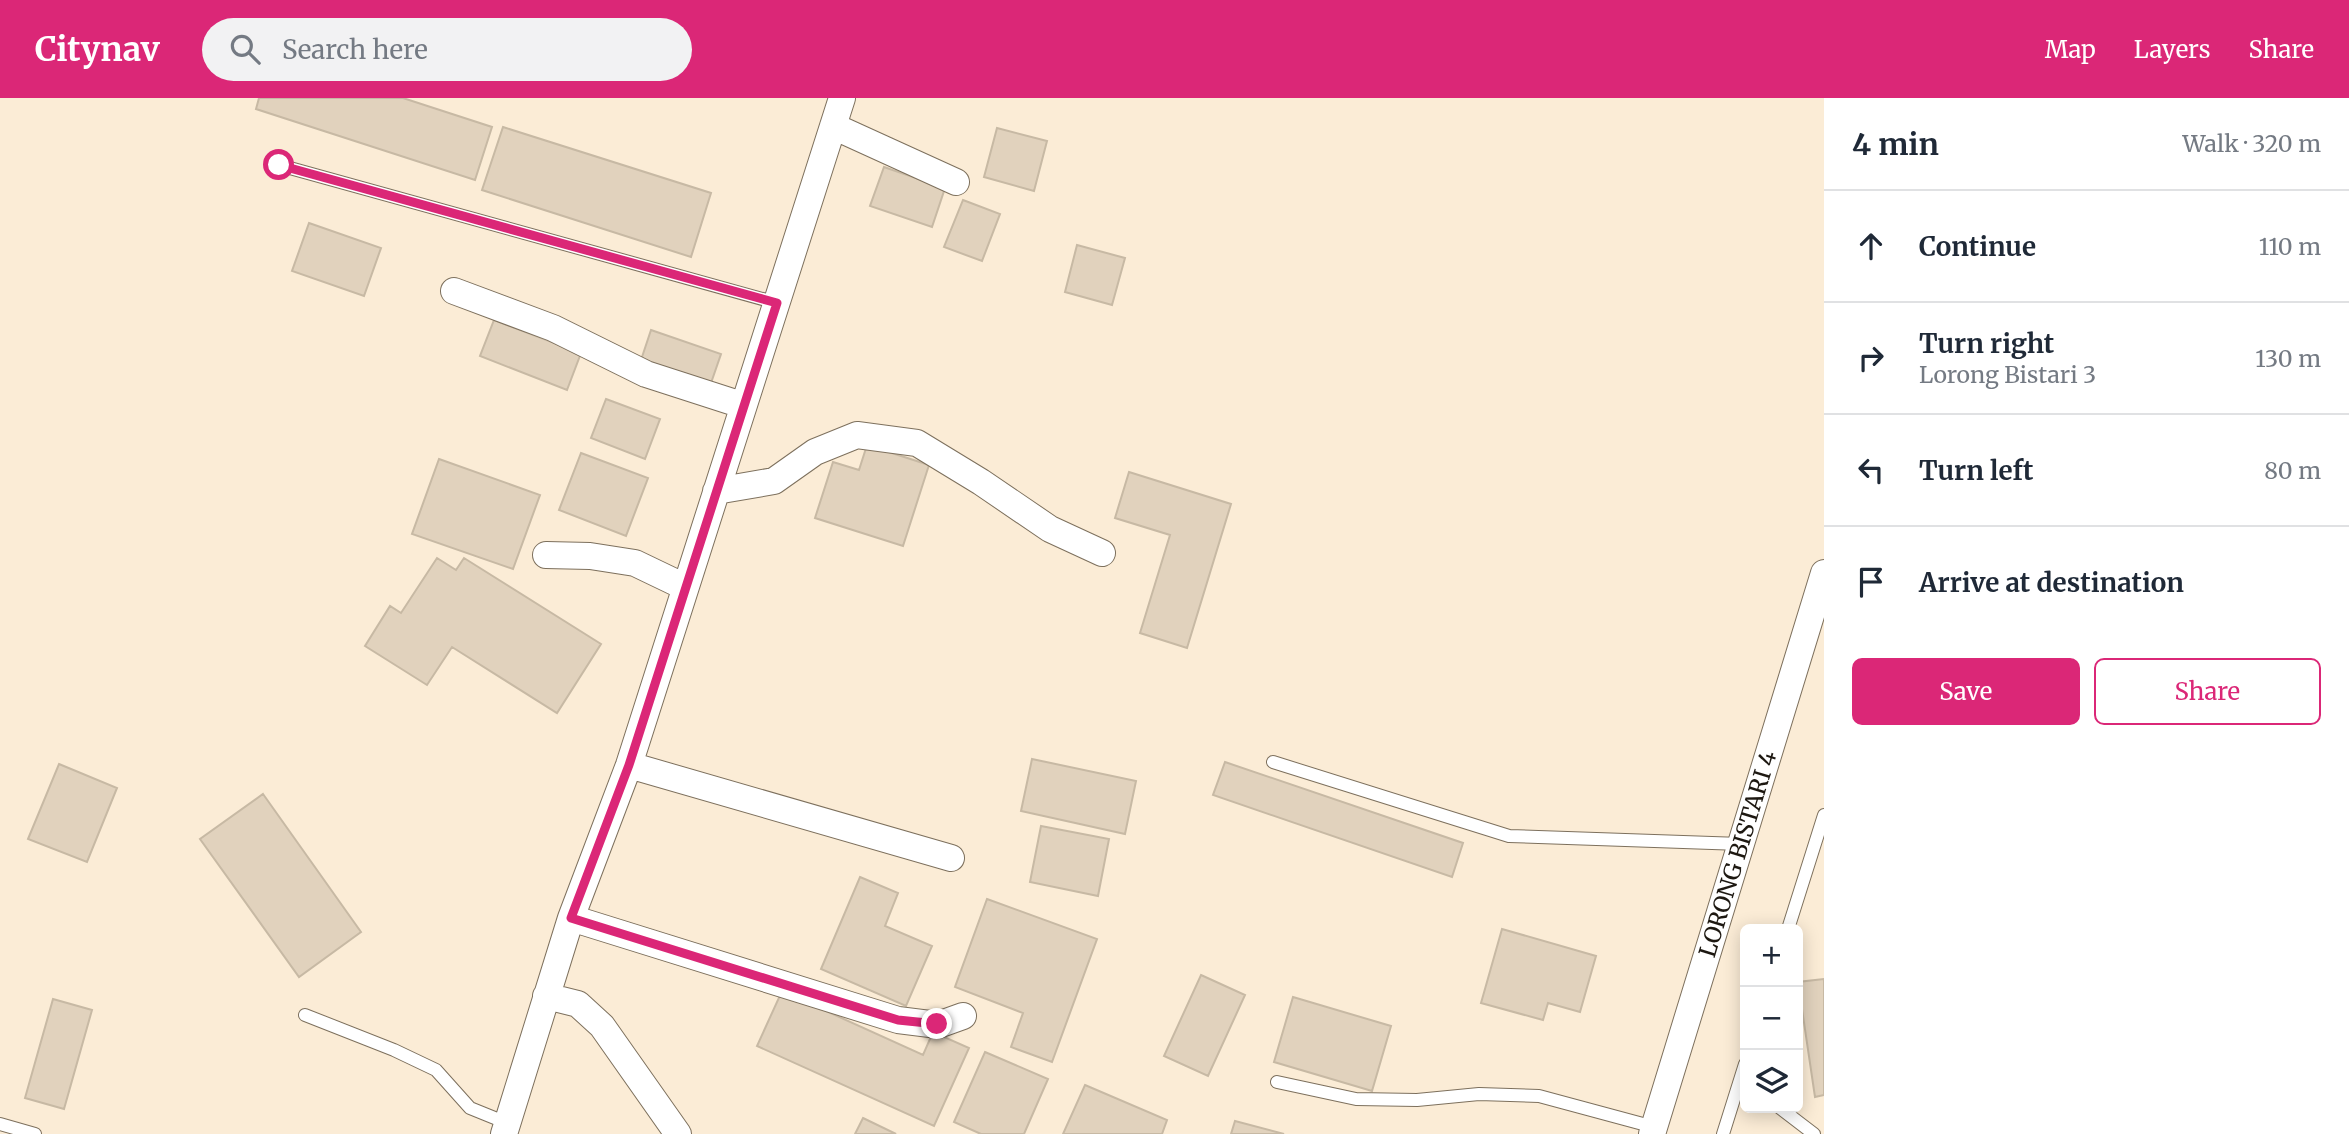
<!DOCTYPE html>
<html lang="en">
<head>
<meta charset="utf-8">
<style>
  :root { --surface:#fff; --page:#f2f2f3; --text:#1f2937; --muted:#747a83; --line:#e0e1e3; --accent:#db2777 }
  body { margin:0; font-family:Merriweather,serif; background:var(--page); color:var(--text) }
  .controls { position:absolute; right:21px; bottom:21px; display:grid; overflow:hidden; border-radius:10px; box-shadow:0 4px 18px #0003 }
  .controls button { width:63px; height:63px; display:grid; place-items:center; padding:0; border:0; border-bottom:2px solid var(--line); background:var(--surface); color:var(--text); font:35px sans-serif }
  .stop { position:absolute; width:21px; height:21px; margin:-16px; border:5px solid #db2777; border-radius:50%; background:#fff }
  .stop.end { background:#db2777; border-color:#fff; box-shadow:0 2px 7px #0008 }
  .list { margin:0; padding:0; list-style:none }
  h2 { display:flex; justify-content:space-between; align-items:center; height:91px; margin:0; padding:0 28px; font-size:30px }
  h2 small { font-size:23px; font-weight:400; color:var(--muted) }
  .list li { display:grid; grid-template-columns:46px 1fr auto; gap:21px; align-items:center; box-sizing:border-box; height:112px; padding:0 28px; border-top:2px solid var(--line) }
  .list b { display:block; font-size:26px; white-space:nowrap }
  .list p { margin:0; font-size:23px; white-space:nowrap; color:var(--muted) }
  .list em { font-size:23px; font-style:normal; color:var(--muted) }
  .actions { display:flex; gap:14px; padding:21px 28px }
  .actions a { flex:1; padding:16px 0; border:2px solid var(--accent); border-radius:10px; text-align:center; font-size:24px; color:var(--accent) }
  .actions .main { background:var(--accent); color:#fff }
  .icon { flex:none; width:38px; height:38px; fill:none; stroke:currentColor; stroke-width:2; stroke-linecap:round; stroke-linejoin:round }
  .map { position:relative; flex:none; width:1824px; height:1036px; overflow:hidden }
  header { display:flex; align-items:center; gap:42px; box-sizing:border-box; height:98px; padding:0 35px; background:var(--accent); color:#fff }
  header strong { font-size:33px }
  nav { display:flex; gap:38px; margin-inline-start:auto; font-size:24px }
  .search { width:490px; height:63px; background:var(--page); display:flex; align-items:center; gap:18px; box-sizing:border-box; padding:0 24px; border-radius:38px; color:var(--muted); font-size:26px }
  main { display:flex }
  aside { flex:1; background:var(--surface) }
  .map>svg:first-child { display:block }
  .building { fill:#e1d2bd; stroke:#c7b9a4; stroke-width:2 }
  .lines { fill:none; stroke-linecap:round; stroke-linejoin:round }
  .service-casing { stroke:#7d705d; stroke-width:14 }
  .minor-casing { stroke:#7d705d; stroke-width:28 }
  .service { stroke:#fff; stroke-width:12 }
  .minor { stroke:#fff; stroke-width:26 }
  .route { stroke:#db2777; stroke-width:9 }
  .labels { text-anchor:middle; stroke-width:5; stroke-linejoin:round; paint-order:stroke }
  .street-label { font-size:23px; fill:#1d1811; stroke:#fff }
</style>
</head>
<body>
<header>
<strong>Citynav</strong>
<div class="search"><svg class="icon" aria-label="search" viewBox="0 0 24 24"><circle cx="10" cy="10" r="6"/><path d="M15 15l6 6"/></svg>Search here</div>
<nav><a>Map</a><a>Layers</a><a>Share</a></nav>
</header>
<main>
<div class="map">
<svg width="1824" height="1036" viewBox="0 0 1824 1036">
  <rect width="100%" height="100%" fill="#fbecd6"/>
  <path class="building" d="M259 0H403L492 29 475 82 256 11Z
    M503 29 711 95 691 159 482 92Z
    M997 30 1047 43 1034 93 984 79Z
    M884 69 945 90 932 129 870 108Z
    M963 102 1000 116 982 163 944 149Z
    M309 125 381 150 364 198 292 173Z
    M1077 147 1125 160 1112 207 1065 194Z
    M494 222 581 255 567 292 480 258Z
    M651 232 721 256 711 285 641 262Z
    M606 301 660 321 645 361 591 340Z
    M867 347 929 367 903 448 815 420 833 364 859 372Z
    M581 355 648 380 626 438 559 412Z
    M439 361 540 397 513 471 412 436Z
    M1129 374 1231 406 1187 550 1140 535 1170 437 1115 420Z
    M437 460 456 472 464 460 601 546 557 615 452 549 427 587 365 548 390 508 401 515Z
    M1032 661 1136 683 1125 736 1021 713Z
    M1225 664 1463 745 1452 779 1213 697Z
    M59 666 117 690 87 764 28 741Z
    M263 696 361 834 299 879 200 741Z
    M1041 728 1109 741 1098 798 1030 784Z
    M860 779 898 795 885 828 932 848 906 908 821 871Z
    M987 801 1097 841 1052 964 1011 949 1023 915 955 889Z
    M1502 831 1596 858 1580 914 1548 905 1543 922 1481 905Z
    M1201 877 1245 897 1208 978 1164 958Z
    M1824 881V997L1815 999 1798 884Z
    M782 893 923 957 933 934 969 950 934 1028 757 948Z
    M1293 899 1391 928 1372 993 1274 964Z
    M53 901 92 912 64 1011 25 1000Z
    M985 954 1048 981 1024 1036H981L954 1024Z
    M1085 987 1167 1022 1162 1036H1063Z
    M863 1020 896 1036H855Z
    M1235 1023 1284 1036H1231Z"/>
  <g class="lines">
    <g class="service-casing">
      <path id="service" d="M279 67 777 205
        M1273 664 1509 738 1741 746
        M1788 831 1824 717
        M305 917 394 952 436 972 470 1010 507 1025
        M1277 984 1356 1001 1417 1002 1479 996 1539 998 1654 1029
        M1780 1010 1814 1036
        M0 1026 35 1036
        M1723 1036 1745 966"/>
    </g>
    <g class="minor-casing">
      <path id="minor" d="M833 28 956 84
        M454 193 553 230 646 276 742 307
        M716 393 774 383 815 354 857 337 917 345 981 384 1050 431 1102 455
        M546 457 590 458 635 465 685 489
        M629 667 951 760
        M571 820 898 922 938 927 963 918
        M546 898 578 906 602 928 678 1036
        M504 1036 571 820 629 667 842 0
        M1652 1036 1824 475"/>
    </g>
    <use href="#service" class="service"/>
    <use href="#minor" class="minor"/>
  </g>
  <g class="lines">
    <path class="route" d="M279 67 777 205 629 667 571 820 898 922 937 926"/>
  </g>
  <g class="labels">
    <g class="street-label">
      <text transform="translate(1738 756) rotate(-73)" y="8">LORONG BISTARI 4</text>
    </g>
  </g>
</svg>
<div class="controls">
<button>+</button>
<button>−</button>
<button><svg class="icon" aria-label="layers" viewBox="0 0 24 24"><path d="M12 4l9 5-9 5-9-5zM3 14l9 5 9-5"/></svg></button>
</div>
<div class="stop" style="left:279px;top:67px"></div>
<div class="stop end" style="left:937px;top:926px"></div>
</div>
<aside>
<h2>4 min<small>Walk · 320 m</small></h2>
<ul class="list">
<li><svg class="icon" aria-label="ahead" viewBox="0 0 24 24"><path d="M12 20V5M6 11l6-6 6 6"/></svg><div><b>Continue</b></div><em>110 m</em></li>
<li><svg class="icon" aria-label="right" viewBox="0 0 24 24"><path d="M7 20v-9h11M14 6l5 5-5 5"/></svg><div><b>Turn right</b><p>Lorong Bistari 3</p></div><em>130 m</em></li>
<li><svg class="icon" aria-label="left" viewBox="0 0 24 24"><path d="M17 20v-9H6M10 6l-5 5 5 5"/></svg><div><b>Turn left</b></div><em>80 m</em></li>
<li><svg class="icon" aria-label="arrive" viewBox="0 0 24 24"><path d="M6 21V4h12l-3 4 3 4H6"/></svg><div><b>Arrive at destination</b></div></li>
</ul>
<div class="actions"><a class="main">Save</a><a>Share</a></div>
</aside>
</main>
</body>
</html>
